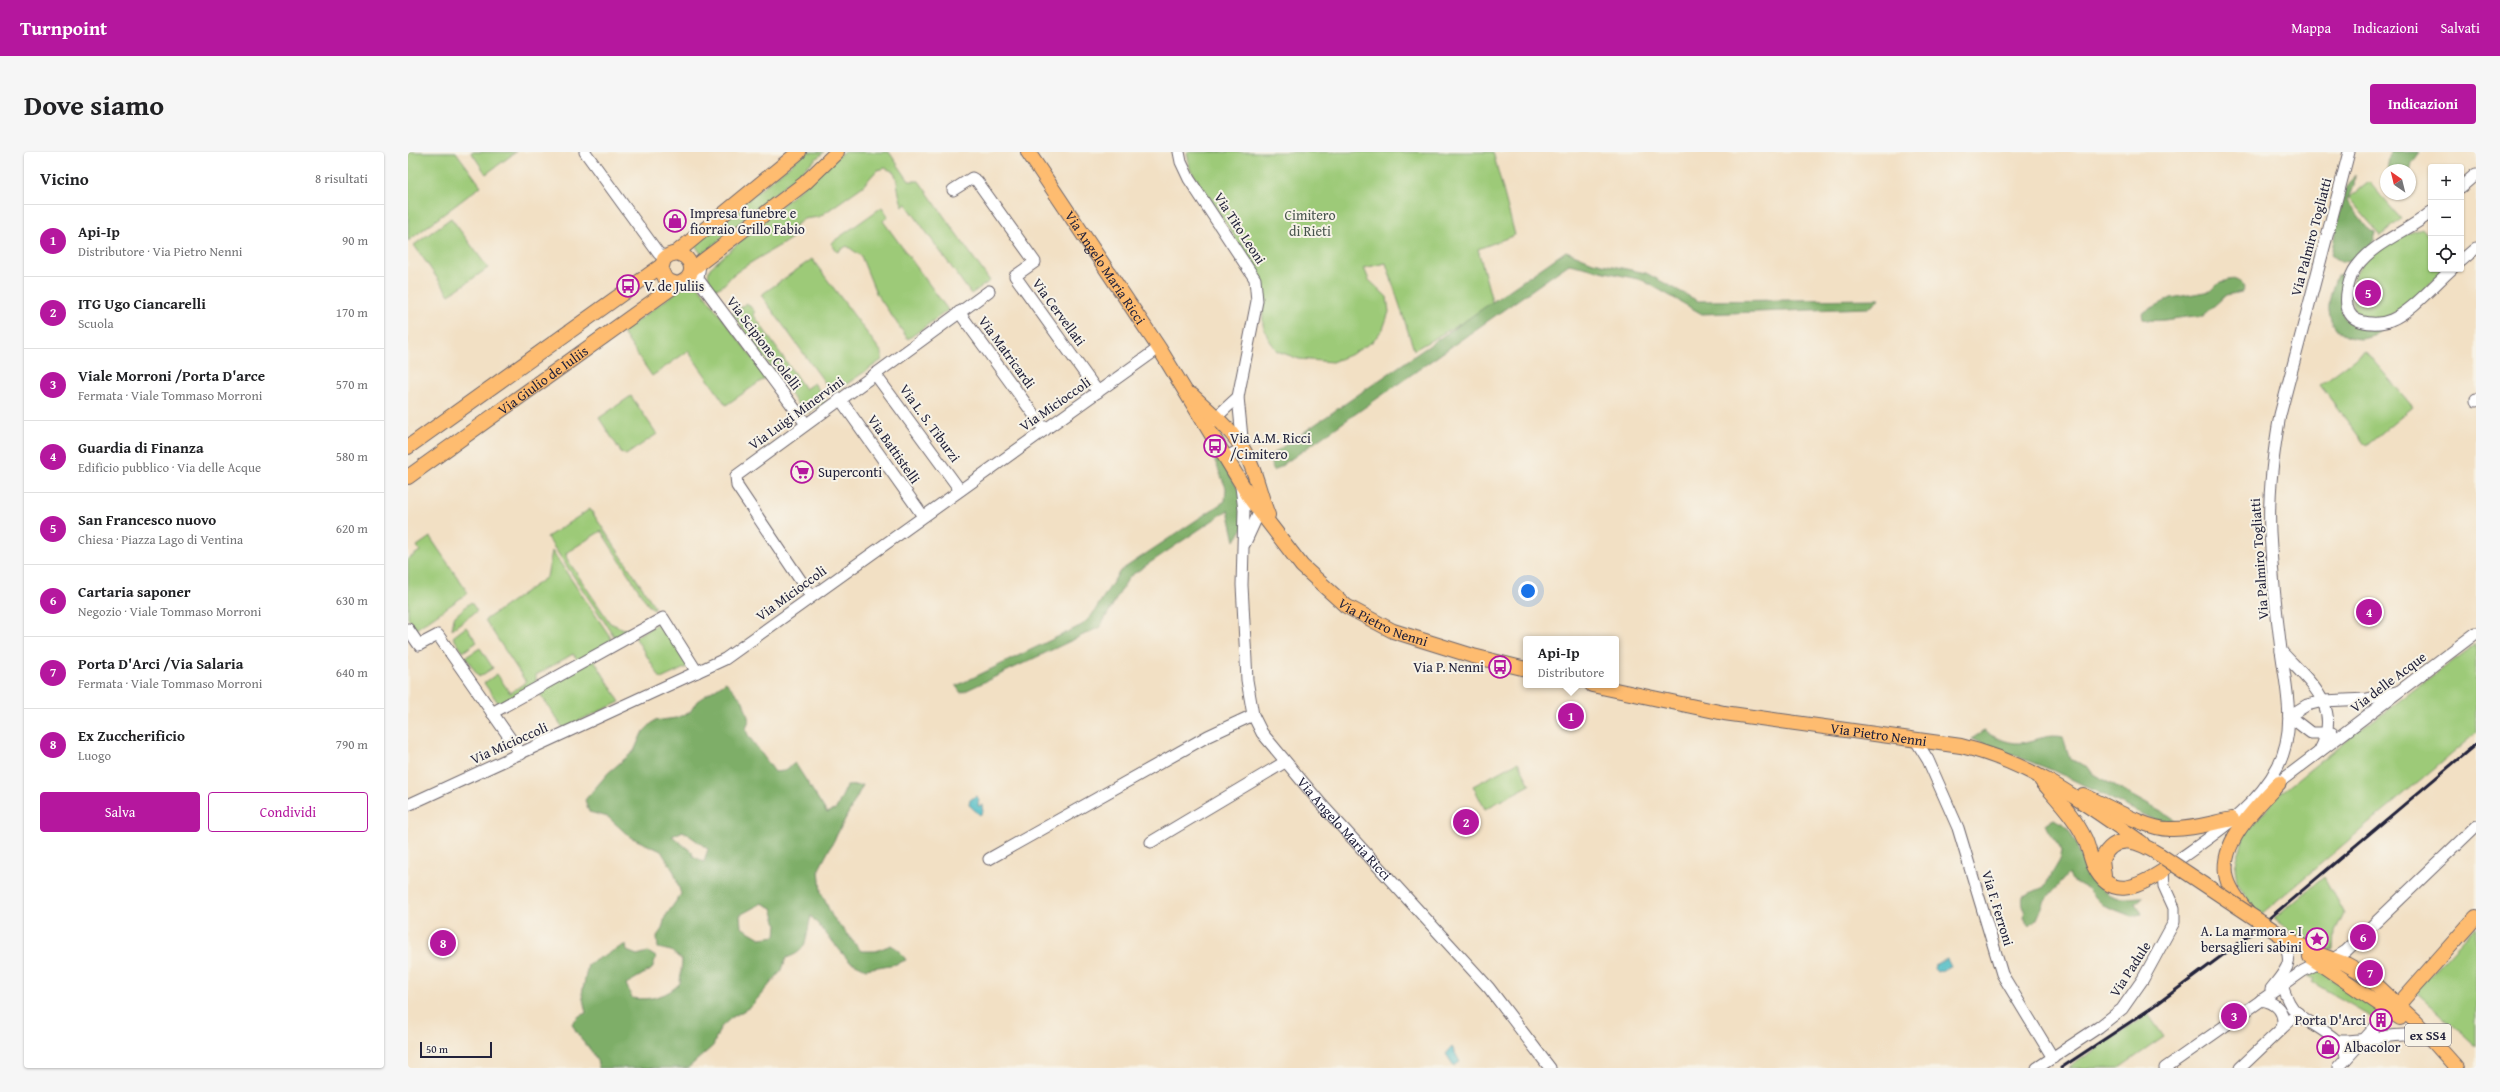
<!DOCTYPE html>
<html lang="it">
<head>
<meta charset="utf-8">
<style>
  :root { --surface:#fff; --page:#f6f6f6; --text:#202124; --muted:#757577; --line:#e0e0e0; --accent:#b5179e }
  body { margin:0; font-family:"Gentium Book Plus",serif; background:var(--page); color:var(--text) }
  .controls { position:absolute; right:12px; top:12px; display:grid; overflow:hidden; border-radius:4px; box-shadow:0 1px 3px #0004 }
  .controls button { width:36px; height:36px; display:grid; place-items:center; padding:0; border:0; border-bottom:1px solid var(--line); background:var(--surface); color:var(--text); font:20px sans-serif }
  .compass { position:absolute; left:1972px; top:12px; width:36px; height:36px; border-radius:50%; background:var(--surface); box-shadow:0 1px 3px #0004; rotate:325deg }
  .scale { position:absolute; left:12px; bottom:10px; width:72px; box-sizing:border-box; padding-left:4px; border:2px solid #22223b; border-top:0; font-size:11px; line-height:14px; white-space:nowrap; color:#22223b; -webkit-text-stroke:3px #f7f3e8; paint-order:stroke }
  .you { position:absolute; left:1120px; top:439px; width:14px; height:14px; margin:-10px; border:3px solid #fff; border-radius:50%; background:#1a73e8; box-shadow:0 0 0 6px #1a73e833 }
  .badge { display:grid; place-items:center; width:26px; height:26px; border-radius:50%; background:var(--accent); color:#fff; font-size:13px; font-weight:700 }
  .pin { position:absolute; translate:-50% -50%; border:2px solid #fff; box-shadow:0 1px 4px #0006 }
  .popup { position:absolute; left:1115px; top:484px; width:96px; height:52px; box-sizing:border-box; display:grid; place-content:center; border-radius:4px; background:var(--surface); filter:drop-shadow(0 1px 3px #0005); font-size:13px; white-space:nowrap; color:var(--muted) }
  .popup b { font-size:15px; color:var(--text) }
  .popup::after { content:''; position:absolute; left:50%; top:100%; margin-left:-8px; border:8px solid transparent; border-top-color:var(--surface) }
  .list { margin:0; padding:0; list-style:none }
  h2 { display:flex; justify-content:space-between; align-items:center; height:52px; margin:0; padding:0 16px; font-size:17px }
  h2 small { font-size:13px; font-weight:400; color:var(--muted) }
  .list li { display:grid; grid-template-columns:26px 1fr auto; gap:12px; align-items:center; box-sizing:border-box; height:72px; padding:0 16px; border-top:1px solid var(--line) }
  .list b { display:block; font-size:15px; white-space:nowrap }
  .list p { margin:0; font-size:13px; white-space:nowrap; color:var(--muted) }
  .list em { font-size:13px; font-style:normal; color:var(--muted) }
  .actions { display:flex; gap:8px; padding:12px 16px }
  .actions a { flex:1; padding:9px 0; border:1px solid var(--accent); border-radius:4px; text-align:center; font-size:14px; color:var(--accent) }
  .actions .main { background:var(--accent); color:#fff }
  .icon { flex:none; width:22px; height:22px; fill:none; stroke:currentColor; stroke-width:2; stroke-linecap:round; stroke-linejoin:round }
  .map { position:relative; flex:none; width:2068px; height:916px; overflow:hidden; border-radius:4px }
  header { display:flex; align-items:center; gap:24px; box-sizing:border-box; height:56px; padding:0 20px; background:var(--accent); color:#fff }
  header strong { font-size:19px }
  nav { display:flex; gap:22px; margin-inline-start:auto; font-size:14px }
  .intro { display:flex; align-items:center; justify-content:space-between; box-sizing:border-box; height:96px; padding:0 24px }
  h1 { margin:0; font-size:28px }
  .button { padding:10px 18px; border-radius:4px; background:var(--accent); color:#fff; font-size:14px; font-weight:700 }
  main { display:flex; gap:24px; padding:0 24px }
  aside { flex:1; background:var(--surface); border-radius:4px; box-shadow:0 1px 3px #0004 }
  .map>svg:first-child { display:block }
  .green { fill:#9dca78; stroke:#60765a }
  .forest { fill:#7eae68; stroke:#506852; fill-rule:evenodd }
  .water { fill:#4dbcc5; stroke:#386f80 }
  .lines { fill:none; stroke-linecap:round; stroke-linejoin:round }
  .minor-tunnel { stroke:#c8baa9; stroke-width:11; stroke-dasharray:11 5.5; stroke-linecap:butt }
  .minor-casing { stroke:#6b646b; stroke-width:13 }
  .major-casing { stroke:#6b646b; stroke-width:16 }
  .minor { stroke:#fff; stroke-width:11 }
  .major { stroke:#febc70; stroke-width:14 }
  .rail { stroke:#22223b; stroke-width:3 }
  .major-bridge-casing { stroke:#6b646b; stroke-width:16; stroke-linecap:butt }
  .major-bridge { stroke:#febc70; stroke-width:14 }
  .labels { text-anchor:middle; stroke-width:4; stroke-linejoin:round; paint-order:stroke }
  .shield { fill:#f7f3e8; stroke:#62616f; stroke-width:1 }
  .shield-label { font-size:13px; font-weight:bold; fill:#22223b }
  .poi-label { font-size:14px; fill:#22223b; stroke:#f7f3e8; text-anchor:start }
  .park-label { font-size:14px; fill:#47544d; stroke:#f7f3e8 }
  .street-label { font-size:14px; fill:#22223b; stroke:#f7f3e8 }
</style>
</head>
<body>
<header>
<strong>Turnpoint</strong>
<nav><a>Mappa</a><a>Indicazioni</a><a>Salvati</a></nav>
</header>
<div class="intro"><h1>Dove siamo</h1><a class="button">Indicazioni</a></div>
<main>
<aside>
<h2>Vicino<small>8 risultati</small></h2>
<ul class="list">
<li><span class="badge">1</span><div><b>Api-Ip</b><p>Distributore · Via Pietro Nenni</p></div><em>90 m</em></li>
<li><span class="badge">2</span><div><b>ITG Ugo Ciancarelli</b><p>Scuola</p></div><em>170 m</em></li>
<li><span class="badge">3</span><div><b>Viale Morroni /Porta D'arce</b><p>Fermata · Viale Tommaso Morroni</p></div><em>570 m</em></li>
<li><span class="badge">4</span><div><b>Guardia di Finanza</b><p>Edificio pubblico · Via delle Acque</p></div><em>580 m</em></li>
<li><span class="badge">5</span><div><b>San Francesco nuovo</b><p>Chiesa · Piazza Lago di Ventina</p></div><em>620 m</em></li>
<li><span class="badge">6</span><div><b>Cartaria saponer</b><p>Negozio · Viale Tommaso Morroni</p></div><em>630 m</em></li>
<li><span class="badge">7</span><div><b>Porta D'Arci /Via Salaria</b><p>Fermata · Viale Tommaso Morroni</p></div><em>640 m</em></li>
<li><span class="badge">8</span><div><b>Ex Zuccherificio</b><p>Luogo</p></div><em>790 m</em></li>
</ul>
<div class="actions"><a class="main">Salva</a><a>Condividi</a></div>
</aside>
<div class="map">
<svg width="2068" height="916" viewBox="0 0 2068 916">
  <rect width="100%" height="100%" fill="#f7f3e8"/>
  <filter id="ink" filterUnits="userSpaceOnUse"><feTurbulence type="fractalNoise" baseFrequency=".025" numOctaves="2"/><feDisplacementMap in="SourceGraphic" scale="8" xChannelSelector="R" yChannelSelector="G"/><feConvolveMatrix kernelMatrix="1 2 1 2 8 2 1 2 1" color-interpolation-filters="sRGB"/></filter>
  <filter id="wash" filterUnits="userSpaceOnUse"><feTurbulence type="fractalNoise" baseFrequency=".012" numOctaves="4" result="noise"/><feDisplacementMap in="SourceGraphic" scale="16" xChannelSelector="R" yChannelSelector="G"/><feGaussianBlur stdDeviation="0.9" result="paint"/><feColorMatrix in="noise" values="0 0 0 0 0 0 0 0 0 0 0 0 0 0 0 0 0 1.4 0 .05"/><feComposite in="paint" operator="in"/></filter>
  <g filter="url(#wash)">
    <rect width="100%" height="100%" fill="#f2e0c4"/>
    <path class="green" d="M0 0H48L73 34 0 89Z
      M63 0H108L78 22Z
      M398 0H416L294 103 286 92Z
      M435 0H481L501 29H511L582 129 563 142 498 52 495 54C489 42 491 31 486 20L477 16 469 18 455 34 411 65 396 67 384 76V86C364 99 345 108 326 122 319 128 316 136 306 137 300 129 299 125 302 116Z
      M779 0H1085L1107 83 1070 97 1085 153 1006 198 978 111 956 116 961 128 979 145 981 160 975 177 964 190 944 202 924 210 891 207 869 199 860 186 855 173 854 132 848 118 782 17Z
      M1961 30 1993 67 1973 84 1941 46Z
      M474 55 480 64 475 69 540 158 500 187 468 141 453 104 439 94 429 100 423 91Z
      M43 66 80 116 41 143 6 93Z
      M2014 76 2023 87V117H2037C2021 132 1996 160 1975 166 1941 175 1936 138 1951 116 1964 96 1992 85 2014 76Z
      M404 107 474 201V208L427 240 423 239 353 143Z
      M287 130 359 225 318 253 280 199 244 224 214 180 281 131Z
      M339 151 347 160 345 162 397 237 406 231 418 249 397 262 324 161Z
      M1957 199 2005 255 1958 294 1912 233Z
      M223 244 249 282 218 303 213 300 191 266Z
      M182 357 247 455 246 457 240 453 193 379 158 401 159 407 202 471 216 477H223L246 464 249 466 208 487 139 385Z
      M22 385 60 441 8 477 0 466V407L12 399 9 394Z
      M144 399 203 486V492L171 509 165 502 128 523V533L91 552 76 531 89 522 102 541 118 530 77 468 139 425Z
      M63 450 69 459 44 477 46 465Z
      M254 469 283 513 253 527 227 485Z
      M58 475 69 490 55 500 45 485Z
      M2068 492V581L1852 763 1842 752 1829 730 1827 715 1836 684 1869 644 1940 587Z
      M72 496 85 516 71 525 58 505Z
      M186 508 212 550 155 576 130 539Z
      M1110 610 1122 633 1077 657 1065 634Z
      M1916 725 1936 762 1927 780 1926 798 1905 796 1866 767Z
      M2068 774V894L2007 839Z
      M1912 819 1970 859 1966 866 1904 830 1906 827 1900 824Z
      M1740 862 1756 885 1711 916H1660Z"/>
    <path class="forest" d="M1982 0H2012L2004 11 2002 19 1979 18Z
      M1947 23 1946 33 1939 49 1959 76 1968 81C1963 102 1941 121 1923 102L1936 39Z
      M1158 99 1185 110 1238 121 1290 149 1472 147 1460 156 1294 162 1234 128 1161 112 866 319 860 305Z
      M1939 122C1929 160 1929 177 1974 178 1956 195 1924 187 1921 159 1920 147 1925 135 1929 123Z
      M1825 127 1833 130 1836 136 1834 140 1818 143 1795 164C1776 163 1752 172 1735 167L1734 161 1763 146 1803 139 1812 130Z
      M797 285 833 341 836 374 827 389 820 358 721 425 692 475 553 541 548 534 674 473 684 463 712 419 817 349 818 336Z
      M318 530 335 549 341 568 338 577 340 583 367 620 376 619 387 611 419 661 428 657 439 634 455 633 411 717 413 740 424 764 453 799H468L483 793 491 798 498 808 488 812 458 817 441 809 403 764C397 785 402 799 378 806L374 818 351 845 342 855 323 866 312 876 305 894 280 916H191C188 898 170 888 164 871L171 864 178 861 174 842 180 812 218 792 219 799 229 803 240 800 248 805 244 817 218 832 224 846C242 849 260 844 272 831L274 808 263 799 250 796 249 784 254 777 257 765 273 742 266 720 253 699 222 685 200 665 181 660 177 648 200 621 226 599 234 581 246 569 268 566 282 560 289 549ZM275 679 300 697 296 710 285 704 284 700 264 684ZM354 751 364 756 369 773 368 784 352 786 333 775 332 763Z
      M1576 579C1587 586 1605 594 1618 590 1632 587 1640 582 1655 585L1662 607 1680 615 1685 622 1764 666 1767 669 1766 673 1750 670 1649 620 1563 587Z
      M1646 667C1666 674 1668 698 1678 714 1680 717 1683 718 1685 721 1692 730 1691 739 1704 744 1713 748 1725 745 1735 745L1728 751 1734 762 1723 764 1695 753 1678 736 1664 728 1660 722 1637 748 1629 767 1622 774 1616 766C1618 759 1613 752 1615 744L1636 735 1652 708 1654 699C1649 688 1641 684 1637 672Z"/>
    <path class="water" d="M568 644 571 647 570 654 574 653 575 660 572 663 561 653 562 648Z
      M1539 807 1543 815 1529 820 1526 817 1527 813Z
      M1044 895 1052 910 1046 914 1038 902Z"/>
  </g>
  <g filter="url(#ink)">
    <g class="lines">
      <path class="minor-tunnel" d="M1970 872 1978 865"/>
      <g class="minor-casing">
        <g id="minor">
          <path d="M177 0 251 102 259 104"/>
          <path d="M771 0 773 10 781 27 847 127 849 149 830 245 835 296 817 306"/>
          <path d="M2053 35 2068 22"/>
          <path d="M545 38 564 26 569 29 627 110 607 124 690 240"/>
          <path d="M2023 60C2000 80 1969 88 1949 114 1941 124 1935 148 1941 160 1947 173 1972 173 1983 168 2003 160 2027 132 2044 117"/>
          <path d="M2053 109 2068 96"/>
          <path d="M292 112 290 127 398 272"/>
          <path d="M551 160 637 278"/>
          <path d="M467 222 552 338"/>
          <path d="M432 247 515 364"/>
          <path d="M2068 247V249"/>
          <path d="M803 270 830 245"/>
          <path id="s1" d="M833 335 836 358 834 433 839 528 845 563 854 581 914 653 1081 836 1142 916"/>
          <path d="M837 391 854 354"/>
          <path d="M403 444 329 334 328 324 581 139"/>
          <path d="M0 477 11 493 30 483 113 602"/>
          <path d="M1873 499C1902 531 1936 555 1911 600"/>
          <path d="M84 561 255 466 289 520"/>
          <path d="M1881 564 1899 553 1915 549 1959 547 1988 540"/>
          <path d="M1881 564 1903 581H1924"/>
          <path d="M1507 587 1520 608 1550 676 1594 822 1645 906"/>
          <path d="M1865 635 2068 481"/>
          <path d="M0 653 317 507 751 196"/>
          <path d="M743 690 877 610"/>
          <path d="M581 707 800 584 845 563"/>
          <path d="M1925 807 1938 799 2068 674"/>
          <path d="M1874 833C1877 843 1882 855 1890 862 1903 873 1940 888 1938 907"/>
          <path d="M1863 837C1881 814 1886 812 1874 784"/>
          <path d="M1853 848C1868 850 1878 860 1874 876"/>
          <path d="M1929 889C1957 890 1982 881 2009 883"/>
          <path d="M1629 916 1691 875 1714 857 1735 827 1766 770V756L1756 734 1755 719C1796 688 1847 660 1870 614 1889 576 1878 537 1873 498 1868 459 1864 419 1862 380 1860 341 1865 302 1872 263L1941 0"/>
          <path d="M1757 916 1895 819 1907 813H1917"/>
          <path d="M1832 916 1890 861"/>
          <path d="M1930 916 1970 872"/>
        </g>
      </g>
      <g class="major-casing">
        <g id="major">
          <path id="s2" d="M620 0 751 196 844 349 894 414 938 454 985 479 1065 504 1118 517"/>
          <path d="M268 101 391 0"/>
          <path d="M283 118 397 31 429 0"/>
          <path d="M784 243C806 264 832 284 843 313 850 329 853 346 860 363"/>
          <path d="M0 295 253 114"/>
          <path id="s3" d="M0 325 269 132C298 124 276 88 256 107L253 118 258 128 269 132"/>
          <path id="s4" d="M1184 533 1316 561 1553 594C1624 611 1675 650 1734 691"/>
          <path d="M1633 628C1649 647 1667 665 1677 687 1681 696 1682 705 1686 714 1703 749 1730 735 1755 719"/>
          <path d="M1675 643C1698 653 1738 677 1761 677 1782 678 1803 671 1824 667"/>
          <path d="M1696 724 1694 707C1708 679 1732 690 1752 703"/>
          <path d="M1839 760C1831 749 1820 736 1818 722 1813 688 1850 654 1871 631"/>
          <path d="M1874 784 1910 802 1938 812 1958 823 2008 870 2049 916"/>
          <path d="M1902 805 1992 866"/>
          <path d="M1990 853 2068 765"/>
        </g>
      </g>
      <use href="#minor" class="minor"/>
      <use href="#major" class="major"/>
      <path class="rail" d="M1653 916 1745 855 1839 785 2068 592"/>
      <g class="major-bridge-casing">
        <path id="major-bridge" d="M1752 703 1874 784"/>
      </g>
      <use href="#major-bridge" class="major-bridge"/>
    </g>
  </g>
  <defs>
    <g id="shop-ring" transform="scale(1.15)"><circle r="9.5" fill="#f7f3e8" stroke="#b5179e" stroke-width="1.5"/><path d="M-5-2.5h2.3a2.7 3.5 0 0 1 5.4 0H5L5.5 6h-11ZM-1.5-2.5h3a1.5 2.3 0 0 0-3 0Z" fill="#b5179e"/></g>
    <g id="bus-ring" transform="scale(1.15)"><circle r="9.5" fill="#f7f3e8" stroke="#b5179e" stroke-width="1.5"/><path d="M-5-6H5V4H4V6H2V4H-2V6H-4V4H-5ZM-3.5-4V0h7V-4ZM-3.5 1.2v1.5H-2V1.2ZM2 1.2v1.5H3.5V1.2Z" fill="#b5179e"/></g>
    <g id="supermarket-ring" transform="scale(1.15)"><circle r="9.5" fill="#f7f3e8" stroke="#b5179e" stroke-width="1.5"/><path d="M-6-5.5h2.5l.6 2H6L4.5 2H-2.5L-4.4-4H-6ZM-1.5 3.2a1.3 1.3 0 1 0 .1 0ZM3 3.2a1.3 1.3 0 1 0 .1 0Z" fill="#b5179e"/></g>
    <g id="sight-ring" transform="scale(1.15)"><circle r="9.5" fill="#f7f3e8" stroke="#b5179e" stroke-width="1.5"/><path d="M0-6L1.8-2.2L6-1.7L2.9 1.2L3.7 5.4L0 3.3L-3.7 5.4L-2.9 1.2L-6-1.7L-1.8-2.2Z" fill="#b5179e"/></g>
    <g id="building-ring" transform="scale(1.15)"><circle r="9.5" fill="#f7f3e8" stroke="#b5179e" stroke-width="1.5"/><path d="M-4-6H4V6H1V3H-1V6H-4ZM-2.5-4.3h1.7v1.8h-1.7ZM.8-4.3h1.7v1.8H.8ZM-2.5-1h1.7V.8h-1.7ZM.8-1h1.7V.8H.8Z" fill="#b5179e"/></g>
  </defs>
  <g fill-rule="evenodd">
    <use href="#shop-ring" x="267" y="69"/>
    <use href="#bus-ring" x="220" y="134"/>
    <use href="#bus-ring" x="807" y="294"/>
    <use href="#supermarket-ring" x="394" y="320"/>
    <use href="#bus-ring" x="1092" y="515"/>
    <use href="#sight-ring" x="1909" y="787"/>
    <use href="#building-ring" x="1973" y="868"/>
    <use href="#shop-ring" x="1920" y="895"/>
  </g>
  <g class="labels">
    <rect class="shield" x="1997" y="872" width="46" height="22" rx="3"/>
    <g class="shield-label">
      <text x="2020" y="888">ex SS4</text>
    </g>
    <g class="poi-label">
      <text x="282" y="66">Impresa funebre e<tspan x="282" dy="16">fiorraio Grillo Fabio</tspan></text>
      <text x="236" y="139">V. de Juliis</text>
      <text x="822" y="291">Via A.M. Ricci<tspan x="822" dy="16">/Cimitero</tspan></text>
      <text x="410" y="325">Superconti</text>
      <text x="1076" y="520" text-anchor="end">Via P. Nenni</text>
      <text x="1894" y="784" text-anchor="end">A. La marmora - I<tspan x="1894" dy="16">bersaglieri sabini</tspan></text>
      <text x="1958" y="873" text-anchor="end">Porta D'Arci</text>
      <text x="1936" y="900">Albacolor</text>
    </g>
    <g class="park-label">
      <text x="902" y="68">Cimitero<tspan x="902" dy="16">di Rieti</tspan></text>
    </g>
    <g class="street-label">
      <text transform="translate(832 76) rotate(57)" y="5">Via Tito Leoni</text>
      <text transform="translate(1903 85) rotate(-75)" y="5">Via Palmiro Togliatti</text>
      <text dy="5" stroke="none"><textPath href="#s2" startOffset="139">Via Angelo Maria Ricci</textPath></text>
      <text transform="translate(651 160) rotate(54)" y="5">Via Cervellati</text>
      <text transform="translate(356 191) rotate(53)" y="5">Via Scipione Colelli</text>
      <text transform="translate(599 200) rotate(54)" y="5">Via Matricardi</text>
      <text dy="5" stroke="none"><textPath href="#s3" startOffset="166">Via Giulio de Iuliis</textPath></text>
      <text transform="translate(647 252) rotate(-35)" y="5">Via Micioccoli</text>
      <text transform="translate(388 261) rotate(-36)" y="5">Via Luigi Minervini</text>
      <text transform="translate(522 271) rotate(54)" y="5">Via L. S. Tiburzi</text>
      <text transform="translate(486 297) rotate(55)" y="5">Via Battistelli</text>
      <text transform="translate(1851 407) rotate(-94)" y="5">Via Palmiro Togliatti</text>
      <text transform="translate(383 441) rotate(-36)" y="5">Via Micioccoli</text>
      <text dy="5" stroke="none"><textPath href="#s2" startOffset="597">Via Pietro Nenni</textPath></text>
      <text transform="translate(1980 530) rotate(-37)" y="5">Via delle Acque</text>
      <text dy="5" stroke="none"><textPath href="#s4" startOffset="291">Via Pietro Nenni</textPath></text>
      <text transform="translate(101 591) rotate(-24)" y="5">Via Micioccoli</text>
      <text dy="5" stroke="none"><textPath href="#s1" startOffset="375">Via Angelo Maria Ricci</textPath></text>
      <text transform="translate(1590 756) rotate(73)" y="5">Via F. Ferroni</text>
      <text transform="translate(1722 817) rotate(-57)" y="5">Via Padule</text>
    </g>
  </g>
</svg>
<div class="controls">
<button>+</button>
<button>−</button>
<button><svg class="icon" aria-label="locate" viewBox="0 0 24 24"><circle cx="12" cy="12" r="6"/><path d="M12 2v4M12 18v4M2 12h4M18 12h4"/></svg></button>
</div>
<svg class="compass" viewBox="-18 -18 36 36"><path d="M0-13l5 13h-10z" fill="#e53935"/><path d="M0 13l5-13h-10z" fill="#757577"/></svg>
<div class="scale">50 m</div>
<div class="you"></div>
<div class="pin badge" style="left:1163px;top:564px">1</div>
<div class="popup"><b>Api-Ip</b>Distributore</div>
<div class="pin badge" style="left:1058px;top:670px">2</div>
<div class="pin badge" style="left:1826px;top:864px">3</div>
<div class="pin badge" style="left:1961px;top:460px">4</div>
<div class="pin badge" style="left:1960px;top:141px">5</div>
<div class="pin badge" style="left:1955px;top:785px">6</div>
<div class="pin badge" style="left:1962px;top:821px">7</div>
<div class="pin badge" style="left:35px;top:791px">8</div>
</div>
</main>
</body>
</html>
